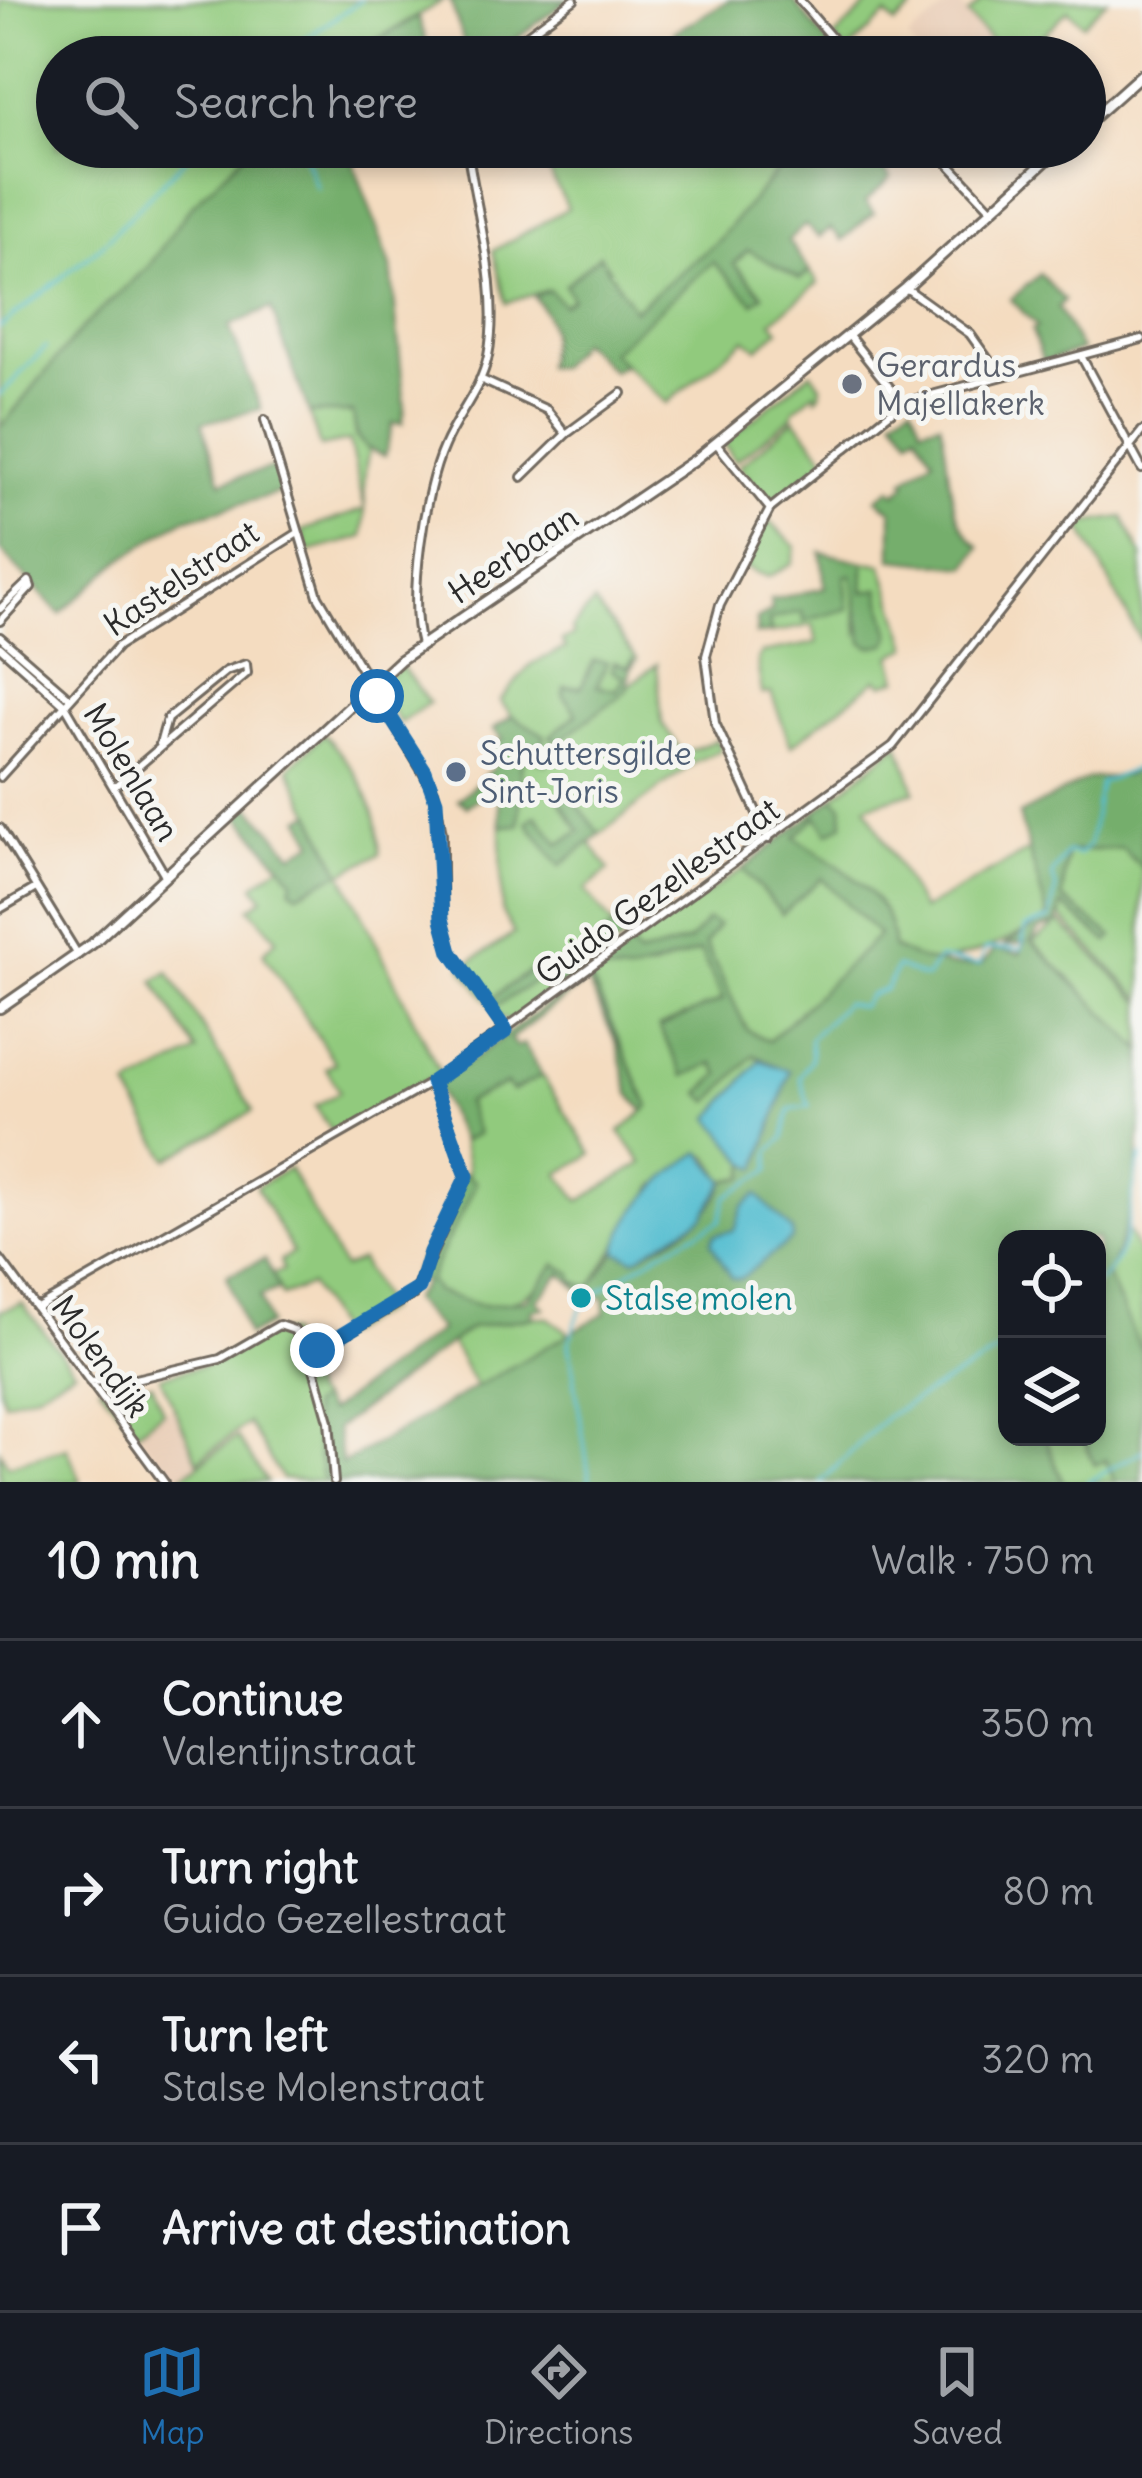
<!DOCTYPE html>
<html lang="en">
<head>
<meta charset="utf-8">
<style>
  :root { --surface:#171b24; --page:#242831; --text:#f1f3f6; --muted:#9ea1a6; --line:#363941; --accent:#1f6fb2 }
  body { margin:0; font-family:Delius,sans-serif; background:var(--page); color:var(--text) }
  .controls { position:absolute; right:36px; bottom:36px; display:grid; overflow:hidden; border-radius:24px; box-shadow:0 6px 18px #0003 }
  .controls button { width:108px; height:108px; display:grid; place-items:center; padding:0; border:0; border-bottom:3px solid var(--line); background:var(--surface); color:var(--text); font:60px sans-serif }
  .stop { position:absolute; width:36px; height:36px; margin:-27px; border:9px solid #1f6fb2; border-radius:50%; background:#fff }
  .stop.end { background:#1f6fb2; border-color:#fff; box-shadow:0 3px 12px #0008 }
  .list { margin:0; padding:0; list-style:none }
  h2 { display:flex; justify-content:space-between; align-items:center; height:156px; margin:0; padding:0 48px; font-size:51px }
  h2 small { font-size:39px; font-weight:400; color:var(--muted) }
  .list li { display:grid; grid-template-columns:78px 1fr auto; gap:36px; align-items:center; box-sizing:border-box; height:168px; padding:0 48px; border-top:3px solid var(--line) }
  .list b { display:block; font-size:45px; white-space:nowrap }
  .list p { margin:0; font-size:39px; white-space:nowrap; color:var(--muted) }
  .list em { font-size:39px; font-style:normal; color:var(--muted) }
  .icon { flex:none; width:66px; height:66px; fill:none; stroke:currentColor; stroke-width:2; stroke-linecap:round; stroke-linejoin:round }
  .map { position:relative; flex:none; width:1142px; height:1482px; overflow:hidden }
  .search { position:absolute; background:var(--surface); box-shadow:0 6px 18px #0003; left:36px; right:36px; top:36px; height:132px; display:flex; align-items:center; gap:30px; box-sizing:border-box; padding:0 42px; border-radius:66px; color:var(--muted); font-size:45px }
  .sheet { height:828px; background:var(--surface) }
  nav { display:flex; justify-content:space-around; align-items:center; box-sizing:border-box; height:168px; border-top:3px solid var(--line); background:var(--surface); font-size:33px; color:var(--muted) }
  nav a { display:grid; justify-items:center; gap:6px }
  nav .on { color:var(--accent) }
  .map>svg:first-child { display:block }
  .built { fill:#e9ceb7 }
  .green { fill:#91ca7d; stroke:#5e7a54; stroke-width:3 }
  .forest { fill:#74ae6c; stroke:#506c4c; stroke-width:3; fill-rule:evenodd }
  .water { fill:#53bdd0; stroke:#3f747e; stroke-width:3 }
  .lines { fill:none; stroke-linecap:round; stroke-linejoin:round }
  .stream { stroke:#53bdd0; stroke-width:3 }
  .minor-casing { stroke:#71695f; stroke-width:12 }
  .tertiary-casing { stroke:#71695f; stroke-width:14 }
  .minor { stroke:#fff; stroke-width:6 }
  .tertiary { stroke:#fff; stroke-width:8 }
  .route { stroke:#1f6fb2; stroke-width:15 }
  .worship-dot { fill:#6b7280; stroke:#f6f6f2; stroke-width:4.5 }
  .service-dot { fill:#5c6f8a; stroke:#f6f6f2; stroke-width:4.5 }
  .culture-dot { fill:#0f9aa8; stroke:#f6f6f2; stroke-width:4.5 }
  .labels { text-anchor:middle; stroke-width:10; stroke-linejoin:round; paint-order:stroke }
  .worship-label { font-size:33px; fill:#5b616d; stroke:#f6f6f2; text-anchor:start }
  .street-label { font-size:33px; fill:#2b2b2b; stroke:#f6f6f2 }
  .service-label { font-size:33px; fill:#4e5e75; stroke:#f6f6f2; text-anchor:start }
  .culture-label { font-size:33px; fill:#0d838f; stroke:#f6f6f2; text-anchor:start }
</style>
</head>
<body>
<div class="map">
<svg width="1142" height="1482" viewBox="0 0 1142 1482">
  <rect width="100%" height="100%" fill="#f6f6f2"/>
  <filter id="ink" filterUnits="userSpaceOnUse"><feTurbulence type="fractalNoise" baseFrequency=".00833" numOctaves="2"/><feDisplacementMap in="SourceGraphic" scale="24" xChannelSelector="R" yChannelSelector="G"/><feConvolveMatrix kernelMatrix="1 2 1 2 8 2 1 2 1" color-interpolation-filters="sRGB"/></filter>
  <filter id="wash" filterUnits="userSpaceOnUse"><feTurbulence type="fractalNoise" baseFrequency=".004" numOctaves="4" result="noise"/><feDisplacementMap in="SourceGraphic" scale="48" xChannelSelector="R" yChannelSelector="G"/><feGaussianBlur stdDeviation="2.7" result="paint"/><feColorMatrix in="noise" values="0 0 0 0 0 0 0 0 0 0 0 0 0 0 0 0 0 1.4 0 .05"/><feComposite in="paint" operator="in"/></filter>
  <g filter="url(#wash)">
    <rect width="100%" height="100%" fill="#f4dcc0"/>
    <path class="built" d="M957 0 968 15 1005 57H920L908 38Z
      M173 1406 200 1464 174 1482 137 1432Z"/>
    <path class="green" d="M0 0H444L347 57H57V147H251L188 210 149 266 83 327 0 428Z
      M873 0H905L912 10 895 24 886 15 847 52 834 38Z
      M983 0H1107L1083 24 1068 10 1044 34 1057 49 1049 57H1005L968 15Z
      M536 147H818L776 172 717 242 633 311 600 255 565 285 572 298 562 306 548 290 506 303 493 251 568 208Z
      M748 250 800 279 810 271 818 283 772 321 779 330 758 348 745 339 667 403 610 352 713 261 763 294 734 264Z
      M811 372 821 385 820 394 816 398 815 392 794 409 792 417 735 461 724 443Z
      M309 413H354L355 436 369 451C360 481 368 507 363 537L308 552 302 531 365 509 349 441 320 447Z
      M795 419 827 459 778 498 766 500 739 466Z
      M1123 517 1142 556V643L1079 524Z
      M768 520 796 547 792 564 768 577 743 567Z
      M864 562 882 564 909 647 892 656 898 679 883 684 877 679 791 746 771 693 762 694 757 661 761 653 817 643 813 625 771 633 769 620 802 611 804 620 845 575H853L858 632 879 590 863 593Z
      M594 603 637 659 617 690 581 687 569 698 577 715 551 736 557 742 657 664 662 723 683 753 717 740 721 750 696 761 600 834 568 793 558 799 580 831 560 845 536 815 560 865 590 842 609 870 585 890 614 927 551 972 542 962 498 1005 541 976 553 993 510 1022 500 1017 462 967 514 934 502 912 501 826 519 825 521 765 544 735 512 716 500 701 531 664 566 648 562 641 573 635 571 629Z
      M401 666 429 703 400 723 376 687Z
      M324 734C357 770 379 804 380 854L342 873 440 1073 333 1133 315 1106 340 1092 326 1068 335 1063 263 953 277 939 250 908 263 898 254 885 281 864 293 879 341 872 289 768Z
      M899 743 915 791 866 806 922 910 1030 850 1048 918C1017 937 954 969 918 960 879 950 822 868 794 837L817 816 842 806 834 797Z
      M1122 848 1142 868V1000L1061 917V904L1108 942 1112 937 1061 898 1067 852Z
      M743 869 782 914 821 877 880 935 769 1041 747 1030 705 943 718 926 690 941 638 956 630 946Z
      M1060 922 1142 1003V1050L1033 942Z
      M700 951 724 1000 660 1026 714 1063 720 1074 754 1055 760 1060 711 1118 747 1163 745 1177 725 1181 709 1156 696 1154 671 1179 655 1185 590 1288 571 1280 573 1274 554 1271C516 1312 487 1313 436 1292L429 1281C448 1221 484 1207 461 1141L477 1134 465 1103 506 1084 513 1091 542 1076 592 1154 559 1174 580 1201 643 1163 620 1132 649 1107 591 979 599 972 650 969Z
      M169 972 253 1111 168 1159 128 1088 197 1052 154 981Z
      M289 1168 343 1268 360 1260 387 1309 340 1336 310 1285 282 1296 272 1275 283 1270 280 1261 293 1253 256 1187Z
      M1128 1231 1142 1260V1352L1107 1276Z
      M22 1303 74 1370 37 1392 5 1402 0 1389V1311Z
      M533 1317H547L573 1335 477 1389 451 1343 470 1328Z
      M273 1331 288 1333 313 1394 320 1400 328 1482 282 1479 248 1423 198 1461 160 1376 212 1364Z
      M132 1382 134 1386 152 1383 163 1411 137 1432 99 1386Z
      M237 1437 267 1482H174Z
      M1045 1437H1083L1094 1464 1105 1460 1115 1482H1063Z
      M67 1448 81 1482H0V1451L8 1465Z"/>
    <path class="forest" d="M450 0H568L491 57H448L465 45Z
      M729 0H793L834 51 828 57H747L736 44 721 57H690L674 32Z
      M418 17 432 57H347Z
      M251 147H348L391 267 405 409 402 424 393 423 385 456C360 449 355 437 353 413H309L271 308 229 326 261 409 202 423 221 482 276 467 283 492 182 520 121 560 60 614 0 550V428L83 327 149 266 188 210Z
      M818 147H863L891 178 865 202 874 213 842 240 831 228 819 237 805 225 788 241 810 271 800 279 748 250 734 264 763 295 754 303 713 262 611 352 624 364 613 371 580 341 558 367 545 366C552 336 554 321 534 296L549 290 563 305 572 298 565 285 600 255 634 310 717 242 776 172Z
      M1040 274 1064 300 1058 308 1081 350 1043 362 1032 330 1037 327 1011 299Z
      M912 404 922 427 940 422C953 466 942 514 980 547L967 567 892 559V510L877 499 891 488 896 493 907 484 904 480 933 458 917 431 910 437 894 416Z
      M821 552 864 562 863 592 879 589 891 636 887 644 871 647 863 642 852 575 845 576 848 609 804 621 802 611 769 620 771 633 756 635 757 619 772 611 770 600 825 588Z
      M633 658 626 691 557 743 550 736 577 714 563 695 565 687H581L594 660 607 662 597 686 617 690 624 676 612 671 614 662 628 667Z
      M512 716 544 735 546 764 529 756 521 765 519 825 501 826 497 786 467 806 458 800 496 765 493 747 503 739 493 729Z
      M1142 766V777L1135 781 1142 789V868L1122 848 1067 852 1062 898 1113 937 1108 942 1062 905 1057 923 1040 929 1031 941 1142 1050C1142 1130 1141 1202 1107 1276L1142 1352V1482H1115L1106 1460 1095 1465 1083 1437H1097V1239H1007V1437H1045L1063 1482H328L322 1477 310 1406 320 1400 328 1412 440 1330 411 1300 424 1283 413 1274 464 1173 476 1182C463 1218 441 1245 429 1281L436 1292 482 1306 527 1300 556 1264 573 1274 572 1281 590 1287 616 1251 635 1258C671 1240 711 1221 725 1181L745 1177 747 1163 758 1167 790 1072 754 1055 710 1102 700 1093 720 1074 714 1063 684 1076 659 1027 723 1000 700 951 630 974 599 972 591 979 649 1107 644 1111 630 1094 617 1044 587 981 510 1039 517 1047 523 1044 542 1076 512 1091 506 1084 466 1102 477 1134 461 1141 437 1087 440 1082 630 946 638 956 690 941 707 920 718 925 705 944 747 1030 769 1041 879 935 822 878 782 914 743 869 834 797 842 806 843 824 828 833 817 816 795 837C836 866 894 893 893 948 921 962 950 969 981 965L996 949 1020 954 1025 942 1003 946 1048 918 1019 815 1088 779 1128 775ZM561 1273 587 1297H604L605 1313 342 1464 336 1429 470 1328 533 1317 531 1310 544 1308 537 1300Z
      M568 792 600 834 560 866 527 822 536 815 560 844 580 831 558 798Z
      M250 806 293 854 314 842 301 818 312 813 341 872 298 893 291 889 293 879 239 816Z
      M614 927 625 939 553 993 541 977 498 1005 492 998 542 962 552 971Z
      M265 1259 279 1289 260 1297 269 1324 247 1336 227 1275Z"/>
    <path class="water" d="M760 1060 790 1071 758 1168 747 1163 711 1118Z
      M701 1152 725 1181 703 1217 635 1259 616 1251C626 1210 667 1173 701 1152Z
      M757 1194 792 1231V1239L740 1279 732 1278 711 1243 714 1235 734 1230 743 1206Z"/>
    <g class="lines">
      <path class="stream" d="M279 57 361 0
        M302 151 317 188
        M0 327 101 246 197 147
        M0 395 46 347
        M1097 1283C1135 1254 1127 1196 1142 1156
        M590 1482 569 1343 580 1310 593 1295 664 1250 720 1221 726 1197 770 1170V1151L784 1138 790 1109 809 1106 800 1077 811 1059 810 1039 845 1003 861 1007 870 995 886 989 897 967 926 978 938 959 979 965 986 949H1022L1025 928 1050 919 1056 887 1052 875 1067 852 1078 855 1089 845 1100 783 1142 766
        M821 1482 887 1416 1007 1347
        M1087 1482 1142 1451"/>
    </g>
  </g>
  <g filter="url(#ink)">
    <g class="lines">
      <g class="minor-casing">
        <path id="minor" d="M799 0 848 57
          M497 57 574 0
          M933 147 992 210
          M906 288 970 334 1000 376
          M849 336 902 403
          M1081 356 1142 469
          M480 379 547 410 566 434
          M265 420 318 596 434 791 442 833V919L451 951 505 1031
          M716 443 770 509
          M522 477 566 434 622 393
          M0 609 29 581 31 587 0 621
          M0 637 70 698
          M421 645C408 599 424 490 444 446 457 415 481 390 488 356 501 291 476 212 467 147
          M0 647 65 705 165 875
          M0 777 118 646 298 533
          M114 787 247 673 246 664 226 671 167 719 160 744
          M0 828 78 955
          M769 839 715 723 706 656 720 605 770 509 902 403 1142 339
          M0 909 36 888
          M0 1259 164 1482
          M37 1308 432 1082 893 746 1142 431
          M309 1351 329 1421 334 1482
          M90 1382 135 1379 220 1359 279 1325 294 1330 305 1348 318 1350 414 1294 467 1176 432 1082"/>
      </g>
      <g class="tertiary-casing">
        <path id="tertiary" d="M1085 125 1142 74
          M0 1008 92 944 400 660 696 459 906 288 1061 147"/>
      </g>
      <use href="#minor" class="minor"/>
      <use href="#tertiary" class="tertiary"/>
    </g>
  </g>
  <g class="lines" filter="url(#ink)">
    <path class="route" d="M317 1350 419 1288 430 1252 467 1176 432 1082 506 1031 451 952 442 919 436 801 425 771 377 696"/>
  </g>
  <circle class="worship-dot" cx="852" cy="384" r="12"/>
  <circle class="service-dot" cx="456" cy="772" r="12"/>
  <circle class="culture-dot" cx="581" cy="1298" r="12"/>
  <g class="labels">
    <g class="worship-label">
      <text x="876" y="377">Gerardus<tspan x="876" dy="38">Majellakerk</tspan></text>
    </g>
    <g class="street-label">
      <text transform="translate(513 554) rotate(-34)" y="12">Heerbaan</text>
      <text transform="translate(181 578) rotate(-34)" y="12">Kastelstraat</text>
      <text transform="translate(132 772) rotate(59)" y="12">Molenlaan</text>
      <text transform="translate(657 891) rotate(-36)" y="12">Guido Gezellestraat</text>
      <text transform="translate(101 1356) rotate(54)" y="12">Molendijk</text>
    </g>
    <g class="service-label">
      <text x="480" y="765">Schuttersgilde<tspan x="480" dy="38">Sint-Joris</tspan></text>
    </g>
    <g class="culture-label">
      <text x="605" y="1310">Stalse molen</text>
    </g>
  </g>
</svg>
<div class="controls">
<button><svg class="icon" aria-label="locate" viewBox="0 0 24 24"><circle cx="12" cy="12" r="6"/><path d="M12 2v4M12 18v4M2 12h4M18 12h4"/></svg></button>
<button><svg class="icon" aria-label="layers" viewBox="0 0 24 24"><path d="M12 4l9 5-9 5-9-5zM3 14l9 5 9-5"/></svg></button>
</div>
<div class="stop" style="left:377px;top:696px"></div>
<div class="stop end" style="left:317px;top:1350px"></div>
<div class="search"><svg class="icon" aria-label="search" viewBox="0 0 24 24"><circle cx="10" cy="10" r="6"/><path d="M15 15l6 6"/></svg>Search here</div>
</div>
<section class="sheet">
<h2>10 min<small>Walk · 750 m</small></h2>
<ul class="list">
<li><svg class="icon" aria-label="ahead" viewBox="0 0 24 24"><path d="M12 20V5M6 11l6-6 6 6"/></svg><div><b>Continue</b><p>Valentijnstraat</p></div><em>350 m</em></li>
<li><svg class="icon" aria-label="right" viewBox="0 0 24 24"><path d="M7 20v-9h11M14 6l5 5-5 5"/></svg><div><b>Turn right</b><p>Guido Gezellestraat</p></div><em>80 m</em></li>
<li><svg class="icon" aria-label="left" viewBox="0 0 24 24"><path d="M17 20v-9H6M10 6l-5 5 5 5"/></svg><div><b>Turn left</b><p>Stalse Molenstraat</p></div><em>320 m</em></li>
<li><svg class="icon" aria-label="arrive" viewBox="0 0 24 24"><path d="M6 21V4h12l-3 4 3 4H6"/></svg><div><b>Arrive at destination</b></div></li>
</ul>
</section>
<nav>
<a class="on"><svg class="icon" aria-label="map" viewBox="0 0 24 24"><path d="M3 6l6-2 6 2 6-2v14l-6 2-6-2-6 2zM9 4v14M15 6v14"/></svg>Map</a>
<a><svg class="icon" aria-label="directions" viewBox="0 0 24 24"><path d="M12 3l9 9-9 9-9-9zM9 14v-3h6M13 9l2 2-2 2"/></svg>Directions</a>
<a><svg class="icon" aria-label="saved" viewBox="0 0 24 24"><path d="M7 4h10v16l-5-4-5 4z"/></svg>Saved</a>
</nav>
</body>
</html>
